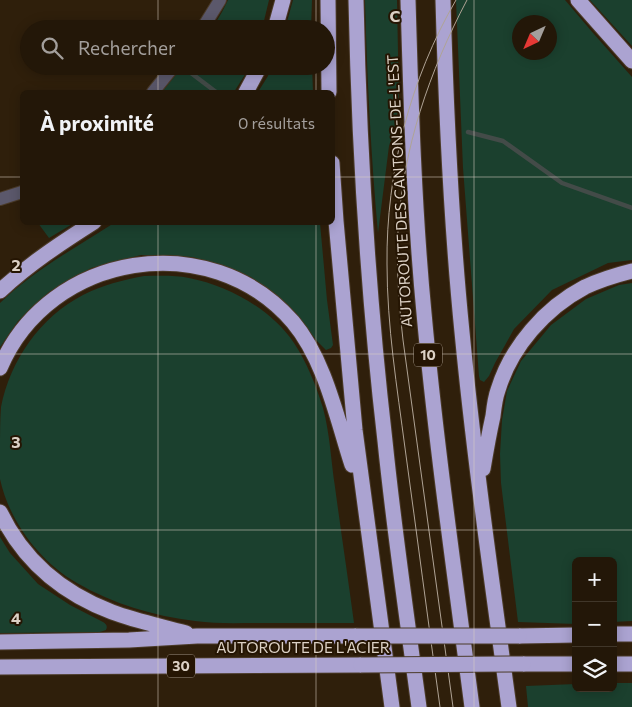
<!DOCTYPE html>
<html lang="fr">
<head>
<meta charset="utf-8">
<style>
  :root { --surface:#231708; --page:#2f2416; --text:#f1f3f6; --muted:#a39f9c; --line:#403629 }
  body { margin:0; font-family:Commissioner,sans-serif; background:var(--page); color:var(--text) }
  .controls { position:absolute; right:15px; bottom:15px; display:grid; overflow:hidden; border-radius:8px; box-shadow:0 2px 12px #0003 }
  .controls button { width:45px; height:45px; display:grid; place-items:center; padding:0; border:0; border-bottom:1px solid var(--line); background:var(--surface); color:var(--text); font:25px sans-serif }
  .compass { position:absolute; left:512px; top:15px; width:45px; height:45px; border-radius:50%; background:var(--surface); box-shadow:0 2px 12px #0003; rotate:224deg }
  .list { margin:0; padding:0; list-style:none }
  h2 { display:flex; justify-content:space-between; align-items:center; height:65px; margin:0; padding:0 20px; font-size:21px }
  h2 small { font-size:16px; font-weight:400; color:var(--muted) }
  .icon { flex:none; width:28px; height:28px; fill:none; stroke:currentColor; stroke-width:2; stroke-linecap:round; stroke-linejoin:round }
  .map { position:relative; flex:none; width:632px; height:707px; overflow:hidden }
  .search { position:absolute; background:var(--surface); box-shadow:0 2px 12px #0003; left:20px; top:20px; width:315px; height:55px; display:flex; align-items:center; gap:12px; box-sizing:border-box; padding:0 18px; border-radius:28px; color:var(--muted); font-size:19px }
  .panel { position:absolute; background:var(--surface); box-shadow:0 2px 12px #0003; left:20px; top:90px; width:315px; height:135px; border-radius:8px }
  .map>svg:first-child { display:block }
  .green { fill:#1b402e; fill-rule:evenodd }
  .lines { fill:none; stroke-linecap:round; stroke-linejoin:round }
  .stream { stroke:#434b48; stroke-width:4.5 }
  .minor-casing { stroke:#4b3b29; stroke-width:14 }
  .motorway-casing { stroke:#4b3b29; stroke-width:17 }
  .minor { stroke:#5b586b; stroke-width:12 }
  .motorway { stroke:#aba3d1; stroke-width:15 }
  .tram { stroke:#afa395; stroke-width:1 }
  .motorway-bridge-casing { stroke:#4b3b29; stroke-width:17; stroke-linecap:butt }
  .motorway-bridge { stroke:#aba3d1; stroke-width:15 }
  .grid { fill:none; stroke:#dcd1c5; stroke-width:1; stroke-opacity:0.55 }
  .labels { text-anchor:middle; stroke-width:4; stroke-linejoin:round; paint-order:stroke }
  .shield { fill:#251503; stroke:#a5998b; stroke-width:1 }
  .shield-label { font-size:14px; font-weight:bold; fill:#dcd1c5 }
  .street-label { font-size:15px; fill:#dcd1c5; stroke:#251503 }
  .grid-label { font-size:16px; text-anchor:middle; font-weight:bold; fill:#dcd1c5; stroke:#251503; stroke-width:4; stroke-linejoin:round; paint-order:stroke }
</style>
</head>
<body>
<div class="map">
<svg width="632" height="707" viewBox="0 0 632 707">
  <rect width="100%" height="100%" fill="#2f1f0b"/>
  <path class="green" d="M228 0H269L262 29H212L222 12Z
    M293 0H312L311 29H285Z
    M365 0H397L399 105 395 128 389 146 378 233C371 155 367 78 365 0Z
    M456 0H565L593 33 632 77V260L608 263 552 290 514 329 495 363 489 376 484 382 480 380 479 376 463 168ZM520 22H550V52H520Z
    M590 0H632V46Z
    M183 66H249L246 73 234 92H162Z
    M271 66H312L313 92H258L268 76Z
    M38 223H74L49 238Z
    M114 223H320L327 300 333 345 331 348 326 350 317 341 295 312 251 277 193 257 141 255 91 268 49 292 18 321 0 347V303C33 271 75 248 114 223Z
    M144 276C159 276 174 275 189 278 229 286 271 309 294 343 307 363 316 385 323 408 330 434 331 461 335 487 341 532 348 578 354 623 323 623 291 623 260 623 238 623 216 624 195 621 154 616 113 604 77 583 40 562 9 521 0 479 0 470 0 459 0 449 0 436 0 420 1 407 10 361 40 317 83 295 102 285 123 280 144 276Z
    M632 283V621L613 622V561H576V624L518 622 501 483 500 454 502 420 507 391 521 361 551 325 586 299 619 285Z
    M0 537 10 553 38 584 70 605 103 622C106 624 108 626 106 630L100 632 0 633Z
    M613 683H632V707H528L526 686 576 684V688H613Z"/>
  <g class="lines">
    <path class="stream" d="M191 73 216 92
      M468 132 503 141 562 183 632 208"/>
    <g class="minor-casing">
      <path id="minor" d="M202 29 220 0
        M153 92 174 66
        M0 199 22 192"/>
    </g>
    <g class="motorway-casing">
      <path id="motorway" d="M328 0 329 92
        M356 0C359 147 368 294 385 441 394 530 407 618 419 707
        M408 0C411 104 414 209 424 313 436 445 455 576 472 707
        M443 0C446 111 451 222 462 332 474 457 492 582 509 707
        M578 0 632 61
        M275 29 283 0
        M246 92 260 66
        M332 163 336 221 355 430 392 707
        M0 291C29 264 61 243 94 222
        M0 368C49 252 210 226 293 322 325 360 337 419 352 465
        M483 469C486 451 489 434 493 416 494 407 495 398 498 390 511 347 545 308 585 287 600 280 616 275 632 271
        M0 512C23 560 62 593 112 612 136 621 161 626 186 633
        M613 634H632
        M519 636 576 635
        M0 642 129 640 197 636H356
        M523 664H576
        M613 664H632
        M0 667 361 665"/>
    </g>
    <use href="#minor" class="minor"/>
    <use href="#motorway" class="motorway"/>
    <path class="tram" d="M440 707C428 621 417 535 405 448 397 387 387 326 387 264 386 173 410 79 456 0
      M453 707 403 340C399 304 396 267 398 230 403 148 429 72 467 0"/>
    <g class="motorway-bridge-casing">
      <path id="motorway-bridge" d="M356 636H519
        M361 665 523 664"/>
    </g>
    <use href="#motorway-bridge" class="motorway-bridge"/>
  </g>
  <path class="grid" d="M158 0V29M316 0V29M474 0V707M158 66V92M316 66V92M0 177H22M332 177H632M158 222V707M316 222V707M0 354H632M0 530H632"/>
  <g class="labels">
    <g class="shield">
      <rect x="414" y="343.5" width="28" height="23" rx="4"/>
      <rect x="167" y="654.5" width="28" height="23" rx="4"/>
    </g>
    <g class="shield-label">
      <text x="428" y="360">10</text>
      <text x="181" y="671">30</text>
    </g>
    <g class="street-label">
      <text transform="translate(400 191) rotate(-93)" y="5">AUTOROUTE DES CANTONS-DE-L'EST</text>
      <text x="303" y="653">AUTOROUTE DE L'ACIER</text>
    </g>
  </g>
  <g class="grid-label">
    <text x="395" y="22">C</text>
    <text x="16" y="271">2</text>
    <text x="16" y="448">3</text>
    <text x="16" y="624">4</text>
  </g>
</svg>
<div class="controls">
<button>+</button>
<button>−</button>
<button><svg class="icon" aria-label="layers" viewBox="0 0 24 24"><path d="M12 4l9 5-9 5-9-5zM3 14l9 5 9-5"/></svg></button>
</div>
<svg class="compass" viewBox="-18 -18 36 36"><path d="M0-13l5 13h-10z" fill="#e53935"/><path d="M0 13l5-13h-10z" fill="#a39f9c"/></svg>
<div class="search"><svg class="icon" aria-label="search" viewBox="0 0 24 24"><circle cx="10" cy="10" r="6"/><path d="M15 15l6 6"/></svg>Rechercher</div>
<section class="panel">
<h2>À proximité<small>0 résultats</small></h2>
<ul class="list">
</ul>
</section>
</div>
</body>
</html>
